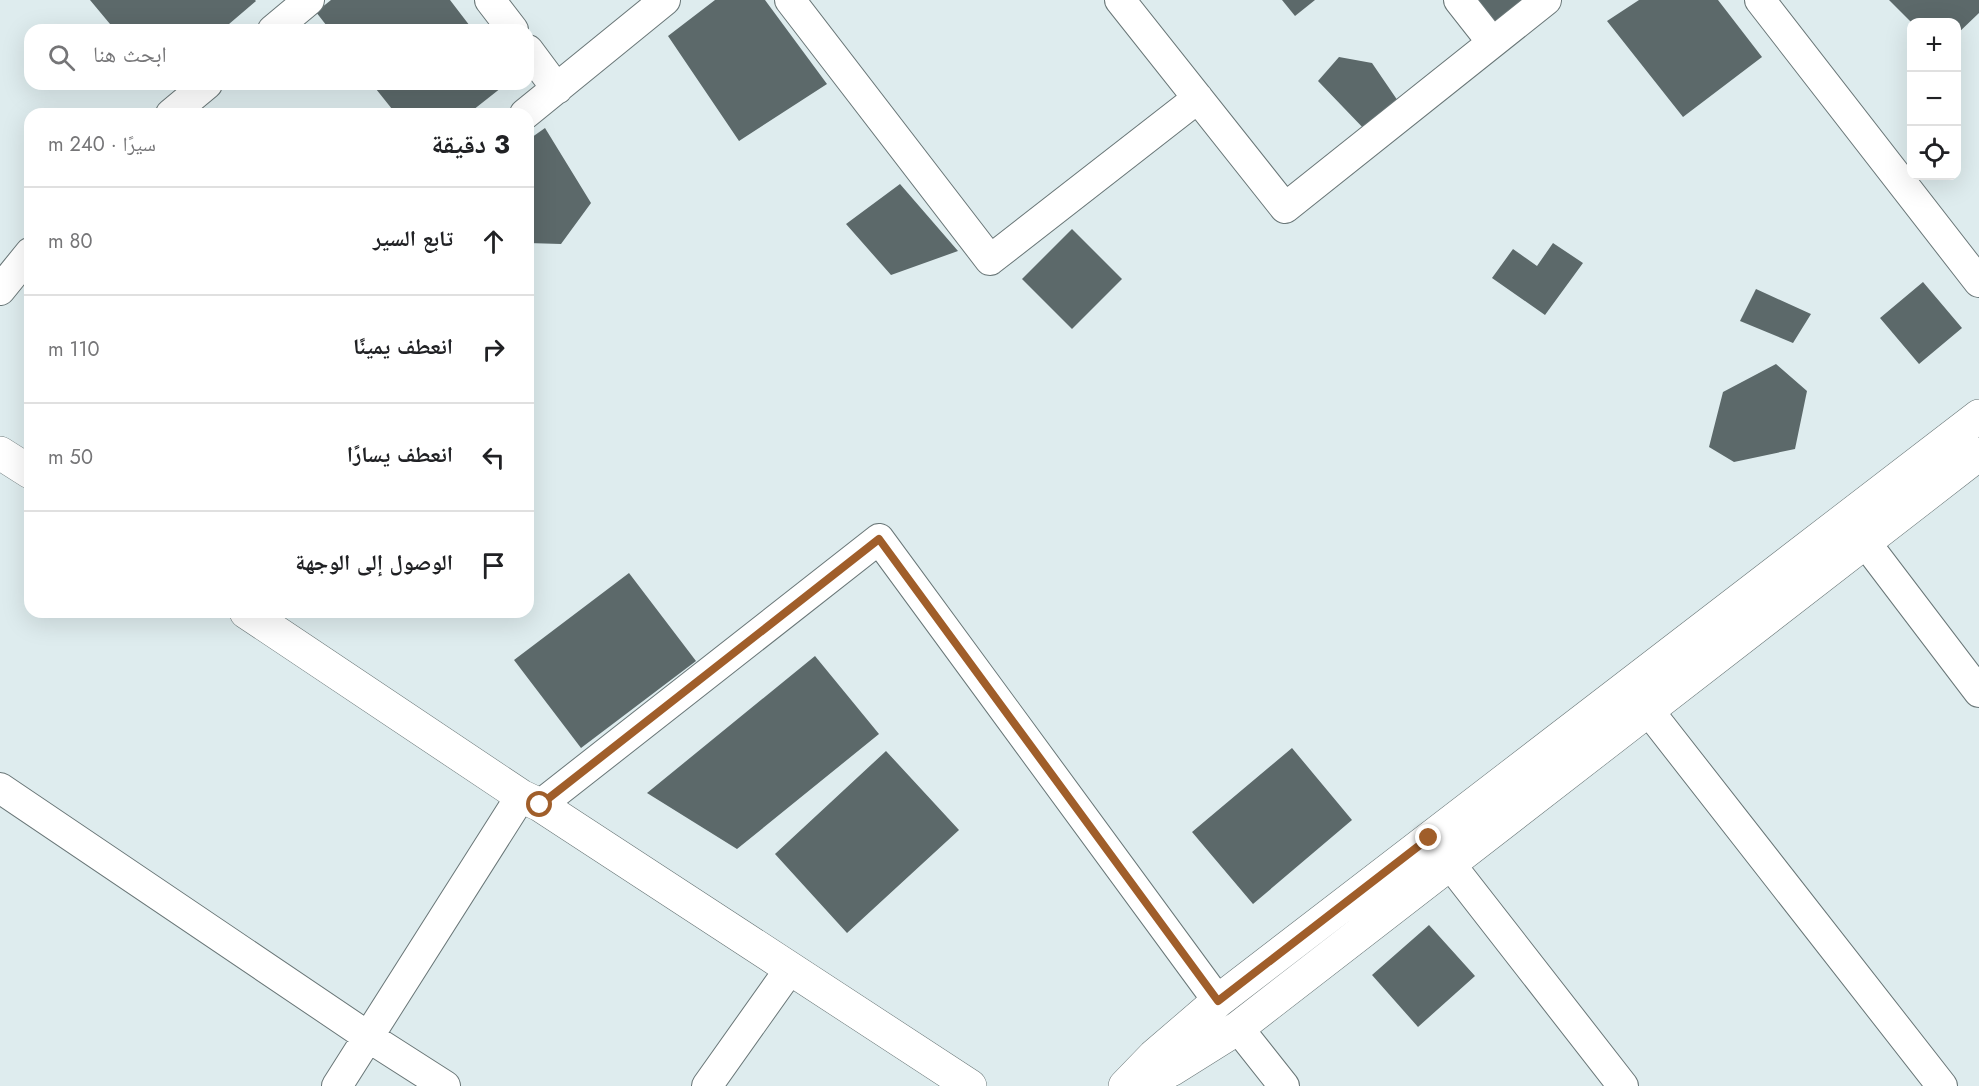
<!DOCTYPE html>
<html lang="ar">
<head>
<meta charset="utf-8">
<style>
  :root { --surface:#fff; --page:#f6f6f6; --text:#202124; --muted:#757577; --line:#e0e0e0 }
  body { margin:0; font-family:Jost,"Noto Naskh Arabic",sans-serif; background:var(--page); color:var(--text); direction:rtl }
  .controls { position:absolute; right:18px; top:18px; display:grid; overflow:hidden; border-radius:12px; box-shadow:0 6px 24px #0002 }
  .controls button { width:54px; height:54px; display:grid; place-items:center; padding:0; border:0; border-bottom:2px solid var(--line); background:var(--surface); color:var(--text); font:30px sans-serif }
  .stop { position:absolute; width:18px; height:18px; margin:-14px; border:4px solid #a05e2a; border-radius:50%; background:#fff }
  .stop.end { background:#a05e2a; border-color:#fff; box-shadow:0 2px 6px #0008 }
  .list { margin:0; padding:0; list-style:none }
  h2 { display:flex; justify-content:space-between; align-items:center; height:78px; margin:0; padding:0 24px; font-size:26px }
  h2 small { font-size:20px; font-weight:400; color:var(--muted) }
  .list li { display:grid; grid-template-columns:39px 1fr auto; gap:18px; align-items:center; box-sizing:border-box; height:108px; padding:0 24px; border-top:2px solid var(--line) }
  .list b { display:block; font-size:22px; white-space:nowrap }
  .list em { font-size:20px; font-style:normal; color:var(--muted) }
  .icon { flex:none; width:33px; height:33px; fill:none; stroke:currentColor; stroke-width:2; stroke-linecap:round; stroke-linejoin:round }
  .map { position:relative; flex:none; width:1979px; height:1086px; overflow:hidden; direction:ltr }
  .search { position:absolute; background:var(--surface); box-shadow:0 6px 24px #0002; left:24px; top:24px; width:510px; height:66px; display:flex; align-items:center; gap:15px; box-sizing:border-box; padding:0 21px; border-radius:18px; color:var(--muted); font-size:22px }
  .panel { position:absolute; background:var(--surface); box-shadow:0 6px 24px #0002; left:24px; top:108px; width:510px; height:510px; border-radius:18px; direction:rtl }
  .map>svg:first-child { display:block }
  .building { fill:#5c696a }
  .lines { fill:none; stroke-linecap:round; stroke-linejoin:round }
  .minor-casing { stroke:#697677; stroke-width:32 }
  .tertiary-casing { stroke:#697677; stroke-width:34 }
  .minor { stroke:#fff; stroke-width:30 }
  .tertiary { stroke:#fff; stroke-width:33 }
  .route { stroke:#a05e2a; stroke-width:8 }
</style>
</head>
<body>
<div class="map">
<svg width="1979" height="1086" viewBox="0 0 1979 1086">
  <rect width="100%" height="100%" fill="#deecee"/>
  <path class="building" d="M90 0H255L256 1 222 30H115Z
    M331 0H450L473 30H330L316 12Z
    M715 0H765L827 84 739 141 668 36Z
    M1282 0H1315L1295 16Z
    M1473 0H1528L1493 29Z
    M1639 0H1718L1762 57 1683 117 1607 21Z
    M1889 0H1979V13L1956 35V22H1911Z
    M1339 57 1372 63 1400 104 1368 133 1318 81Z
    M372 84H506L468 114H396Z
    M545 128 591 203 561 244 528 243V140Z
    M900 184 958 251 891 275 846 224Z
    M1072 229 1122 279 1072 329 1022 279Z
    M1553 243 1583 263 1545 315 1492 278 1513 249 1537 266Z
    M1923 282 1962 328 1919 364 1880 318Z
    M1756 289 1811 314 1793 343 1740 321Z
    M1776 364 1807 391 1795 449 1734 462 1709 447 1723 392Z
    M629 573 696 661 581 748 514 660Z
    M815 656 879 734 737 849 647 793Z
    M1292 748 1352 820 1253 904 1192 832Z
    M886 751 959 830 847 933 775 854Z
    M1429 925 1475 976 1418 1027 1372 975Z"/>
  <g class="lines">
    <g class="minor-casing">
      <path id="minor" d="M490 0 513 30
        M790 0 990 260 1198 98
        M1120 0 1285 208 1546 0
        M1459 0 1492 42
        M1760 0 1979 282
        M273 30 309 0
        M528 50 557 89
        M171 114 207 84
        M525 114 665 0
        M0 290 30 253
        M1865 542 1979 692
        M1648 710 1942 1086
        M0 788 370 1038 445 1086
        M540 805 879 539 1218 1001
        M1450 864 1623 1086
        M1238 1028 1284 1086
        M337 1086 521 796
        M707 1086 790 969"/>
    </g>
    <g class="tertiary-casing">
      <path id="tertiary" d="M0 453 30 472
        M246 612 521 796 540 805 970 1086
        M1137 1085 1171 1070 1238 1028 1979 454
        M1125 1086 1154 1056 1218 1001 1979 416"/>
    </g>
    <use href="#minor" class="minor"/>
    <use href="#tertiary" class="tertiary"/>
  </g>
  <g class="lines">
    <path class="route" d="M540 805 879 539 1218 1001 1429 838"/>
  </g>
</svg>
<div class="controls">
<button>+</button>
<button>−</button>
<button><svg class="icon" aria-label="locate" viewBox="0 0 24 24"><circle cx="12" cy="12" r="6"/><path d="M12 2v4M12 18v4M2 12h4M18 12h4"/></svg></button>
</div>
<div class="stop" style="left:540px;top:805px"></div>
<div class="stop end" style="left:1429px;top:838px"></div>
<div class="search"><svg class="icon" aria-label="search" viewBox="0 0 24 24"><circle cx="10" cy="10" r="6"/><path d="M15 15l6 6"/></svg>ابحث هنا</div>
<section class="panel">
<h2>3 دقيقة<small>سيرًا · 240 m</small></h2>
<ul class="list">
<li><svg class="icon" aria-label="ahead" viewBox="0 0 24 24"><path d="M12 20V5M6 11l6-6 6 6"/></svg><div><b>تابع السير</b></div><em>80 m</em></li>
<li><svg class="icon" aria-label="right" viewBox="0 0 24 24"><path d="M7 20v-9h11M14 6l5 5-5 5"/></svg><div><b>انعطف يمينًا</b></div><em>110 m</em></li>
<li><svg class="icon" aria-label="left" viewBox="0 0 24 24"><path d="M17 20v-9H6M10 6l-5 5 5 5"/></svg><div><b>انعطف يسارًا</b></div><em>50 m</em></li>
<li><svg class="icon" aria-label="arrive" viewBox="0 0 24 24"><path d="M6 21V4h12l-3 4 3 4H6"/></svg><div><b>الوصول إلى الوجهة</b></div></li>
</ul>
</section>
</div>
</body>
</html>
